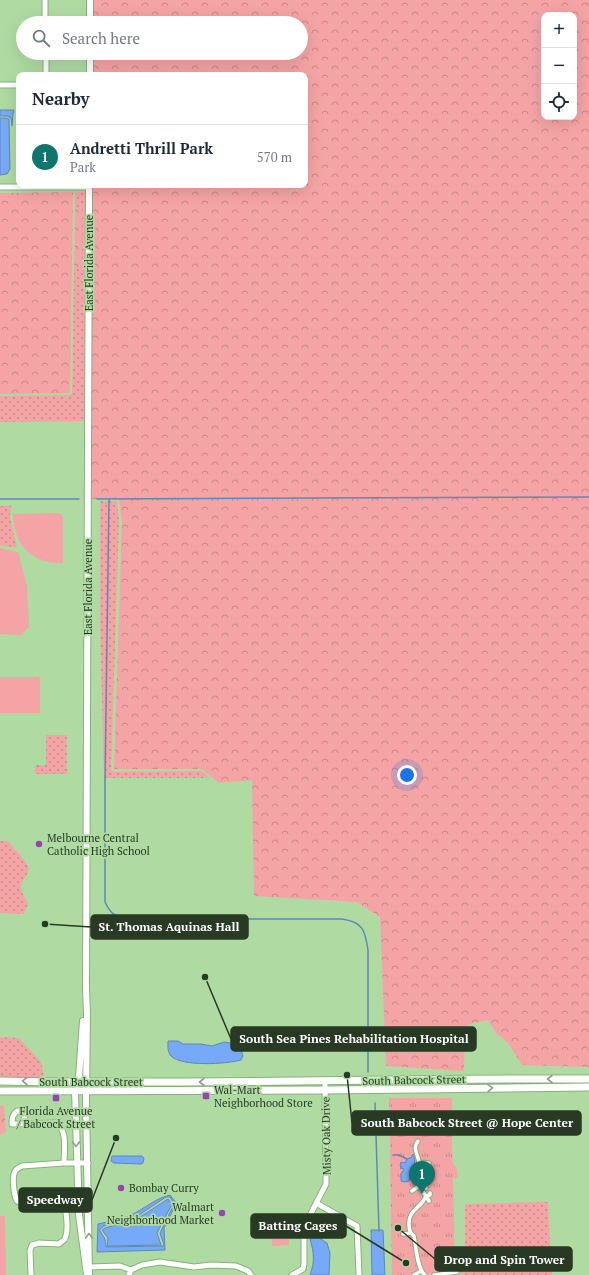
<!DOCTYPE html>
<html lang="en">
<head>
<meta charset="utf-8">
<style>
  :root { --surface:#fff; --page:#f6f6f7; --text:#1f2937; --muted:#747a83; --line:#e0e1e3; --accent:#0f766e }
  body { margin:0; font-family:"PT Serif",serif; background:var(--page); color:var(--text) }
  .controls { position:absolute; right:12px; top:12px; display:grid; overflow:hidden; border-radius:8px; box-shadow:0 4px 16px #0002 }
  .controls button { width:36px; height:36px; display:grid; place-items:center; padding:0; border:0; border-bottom:1px solid var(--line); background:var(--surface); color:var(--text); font:20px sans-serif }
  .you { position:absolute; left:407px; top:775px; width:14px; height:14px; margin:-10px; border:3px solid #fff; border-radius:50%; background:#1a73e8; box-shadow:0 0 0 6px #1a73e833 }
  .badge { display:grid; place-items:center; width:26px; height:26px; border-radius:50%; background:var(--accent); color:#fff; font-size:13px; font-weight:700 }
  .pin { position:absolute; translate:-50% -33px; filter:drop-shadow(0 1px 2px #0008) }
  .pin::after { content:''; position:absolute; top:21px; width:14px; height:12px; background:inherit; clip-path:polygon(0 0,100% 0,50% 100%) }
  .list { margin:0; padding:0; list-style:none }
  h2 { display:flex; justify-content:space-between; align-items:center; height:52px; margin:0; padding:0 16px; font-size:17px }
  h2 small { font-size:13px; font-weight:400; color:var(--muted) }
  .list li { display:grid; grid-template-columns:26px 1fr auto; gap:12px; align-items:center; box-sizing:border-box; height:64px; padding:0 16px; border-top:1px solid var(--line) }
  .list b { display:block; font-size:15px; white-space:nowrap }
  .list p { margin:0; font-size:13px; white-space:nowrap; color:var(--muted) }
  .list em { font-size:13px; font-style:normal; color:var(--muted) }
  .icon { flex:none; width:22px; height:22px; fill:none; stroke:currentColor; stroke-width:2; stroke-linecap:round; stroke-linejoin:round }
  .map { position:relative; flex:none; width:589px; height:1275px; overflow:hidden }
  .search { position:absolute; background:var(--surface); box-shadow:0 4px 16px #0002; left:16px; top:16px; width:292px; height:44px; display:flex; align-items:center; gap:10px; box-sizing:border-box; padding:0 14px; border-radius:22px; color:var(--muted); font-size:15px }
  .panel { position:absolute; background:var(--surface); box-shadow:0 4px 16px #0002; left:16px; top:72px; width:292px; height:116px; border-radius:8px }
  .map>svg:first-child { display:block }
  .grass { fill:url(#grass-dots) }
  .forest { fill:url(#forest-crowns); fill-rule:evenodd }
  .park { fill:url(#park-tufts) }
  .garden { fill:#f5a4a5 }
  .water { fill:#76a9f7; stroke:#5f88b8; fill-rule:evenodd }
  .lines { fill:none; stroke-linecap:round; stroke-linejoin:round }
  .stream { stroke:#5f88b8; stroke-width:1.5 }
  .pedestrian-casing { stroke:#87b17b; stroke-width:5.5 }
  .minor-casing { stroke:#87b17b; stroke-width:7 }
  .tertiary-casing { stroke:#87b17b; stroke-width:8 }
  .secondary-casing { stroke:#87b17b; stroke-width:9 }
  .pedestrian { stroke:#fff; stroke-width:3.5 }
  .minor { stroke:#fff; stroke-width:5 }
  .tertiary { stroke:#fff; stroke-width:6 }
  .secondary { stroke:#fff; stroke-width:7 }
  .pedestrian-bridge-casing { stroke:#87b17b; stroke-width:5.5; stroke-linecap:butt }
  .pedestrian-bridge { stroke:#fff; stroke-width:3.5 }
  .oneway { stroke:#949c92 }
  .poi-dot { fill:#9943b0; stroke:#afdba3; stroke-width:1.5 }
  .labels { text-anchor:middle; stroke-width:3.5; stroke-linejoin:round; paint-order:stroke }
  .street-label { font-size:11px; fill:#293a24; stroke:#afdba3 }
  .poi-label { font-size:11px; fill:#293a24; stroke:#afdba3; text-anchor:start }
  .leader { fill:none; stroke:#293a24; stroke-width:1.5 }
  .callout-dot { fill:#293a24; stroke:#afdba3; stroke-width:1.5 }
  .callout { fill:#293a24; stroke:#293a24; stroke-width:1.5 }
  .callout-label { font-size:12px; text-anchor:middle; font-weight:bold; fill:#fff }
</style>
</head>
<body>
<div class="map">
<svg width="589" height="1275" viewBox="0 0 589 1275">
  <defs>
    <pattern id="grass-dots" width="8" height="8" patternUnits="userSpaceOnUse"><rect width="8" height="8" fill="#f5a4a5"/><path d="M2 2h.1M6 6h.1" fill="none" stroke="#c68786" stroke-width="1.8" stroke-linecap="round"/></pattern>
    <pattern id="forest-crowns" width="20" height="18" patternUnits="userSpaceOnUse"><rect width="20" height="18" fill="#f5a4a5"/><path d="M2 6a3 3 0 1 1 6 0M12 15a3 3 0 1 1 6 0" fill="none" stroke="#c68786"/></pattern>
    <pattern id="park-tufts" width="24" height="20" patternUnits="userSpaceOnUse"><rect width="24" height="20" fill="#f5a4a5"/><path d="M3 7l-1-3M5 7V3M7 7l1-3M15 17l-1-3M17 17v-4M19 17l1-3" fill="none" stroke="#c68786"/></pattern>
  </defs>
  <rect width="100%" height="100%" fill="#afdba3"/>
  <path class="grass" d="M86 191 85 490 84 421 0 422V396L70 395 72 394 74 267 82 268V207L75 209V192Z
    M100 501H117L119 521 111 770 114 772 201 771 210 778H104L100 620Z
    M0 506H11L10 517 17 548 0 545Z
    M46 735H67V774H35V765H46Z
    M0 841H8C12 846 26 861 28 866 30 875 22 878 21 886 20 892 26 898 28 904L24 914 0 913Z
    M0 1037 19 1038 41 1062 44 1077H0Z
    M548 1202 550 1245 553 1260 552 1275H462L465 1274V1204Z"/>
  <path class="forest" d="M90 0H589V1067L522 1065 508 1043 496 1033 488 1020 473 1023 465 1027 464 1071 386 1066 380 917 357 902 254 896 252 780 219 783 202 769H114L122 520 119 499H88L89 185H305V75H90V53H301V23H90ZM544 15H574V117H544Z
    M73 192 70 393 0 394V193Z
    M82 207V269L74 267 75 209Z
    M0 1105 4 1106 6 1132 0 1135Z"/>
  <path class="park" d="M389 1098H452V1144L453 1164 457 1168 458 1177 453 1179 455 1261H453V1267L465 1266V1274L392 1275Z"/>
  <path class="garden" d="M59 513 63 517V563C31 564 14 545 13 514Z
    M0 548 18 552 27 586 29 627 21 635 0 634Z
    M0 677H40V713H0Z
    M0 1216H5L6 1275H0Z
    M289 1237V1245L272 1246V1238Z
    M413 1255 416 1262 414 1272 410 1271H400C396 1268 393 1260 400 1257 404 1256 409 1257 413 1255Z"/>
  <path class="water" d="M0 110H14L13 114 12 126 11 118 7 116H0Z
    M0 118H6L9 119 10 169 7 174 0 175Z
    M168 1041H178L183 1044H201L212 1046 224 1042 236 1044 240 1047 243 1056 241 1060C227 1064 182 1067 171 1056 167 1051 168 1046 168 1041Z
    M414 1154 415 1168 410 1175 409 1181 404 1182 401 1181V1174L404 1169 400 1168 402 1167 400 1166 401 1162 405 1163 407 1159 412 1157V1155Z
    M112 1156H142L144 1158 143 1163 141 1164 114 1163 111 1161Z
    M170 1195 175 1201 176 1204 164 1228 165 1250 97 1252 98 1224C110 1221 120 1220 131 1215 144 1209 156 1198 170 1195ZM166 1197H170L174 1204 160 1233 164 1245 163 1246 106 1247 105 1239 100 1231V1229L104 1226 136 1217Z
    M168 1199 172 1204 157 1233 161 1245 107 1246 108 1238 102 1230 105 1228 137 1219Z
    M371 1230H383L385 1275H372Z
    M318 1237 327 1243 330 1253 329 1275H310C315 1261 314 1253 310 1239Z"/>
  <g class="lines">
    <path class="stream" d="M0 499H79
      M97 499 589 497
      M109 499 105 780V902C111 915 115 916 129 919H342C363 922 365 930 368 950V1072
      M375 1103 379 1231
      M393 1155H399L407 1159"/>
    <g class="pedestrian-casing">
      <path id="pedestrian" d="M418 1141C411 1149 420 1156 419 1165 419 1170 416 1173 414 1177L415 1181 426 1196C421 1209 408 1209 409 1225 409 1230 410 1233 414 1236 416 1246 417 1269 425 1275
        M419 1163H429V1164
        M412 1191 419 1186
        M429 1201 426 1196 430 1195V1193
        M403 1234 411 1233
        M414 1275 421 1271
        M434 1275 457 1272"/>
    </g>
    <g class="minor-casing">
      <path id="minor" d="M45 0V23
        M46 53V75
        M0 85H19
        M0 187H89
        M25 1124 24 1114 21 1112 17 1111C12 1115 12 1119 12 1124L56 1123C68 1130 64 1151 64 1163
        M316 1203 357 1226 359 1275
        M90 1267 120 1266 131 1270
        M31 1275 30 1251 32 1245 39 1243 59 1244C61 1242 63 1241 64 1240 69 1234 67 1213 64 1206L59 1203H23L17 1201C14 1195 11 1175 16 1170 17 1169 20 1167 22 1166L64 1163H88
        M129 1275 131 1270 142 1265 160 1262 194 1267 211 1265 236 1266 248 1271 251 1275
        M292 1275 303 1269 304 1264V1227L326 1184 325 1081"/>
    </g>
    <g class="tertiary-casing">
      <path id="tertiary" d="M90 23V0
        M90 75V53
        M89 185 86 989 87 1014 86 1100 89 1275
        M83 1021 79 1077 75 1091 79 1215 87 1275"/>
    </g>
    <g class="secondary-casing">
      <path id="secondary" d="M0 1081C196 1085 393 1078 589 1079
        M0 1091 325 1090 589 1087"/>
    </g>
    <use href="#pedestrian" class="pedestrian"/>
    <use href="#minor" class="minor"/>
    <use href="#tertiary" class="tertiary"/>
    <use href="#secondary" class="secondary"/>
    <g class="pedestrian-bridge-casing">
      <path id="pedestrian-bridge" d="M424 1169 426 1170 417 1179 426 1188H425"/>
    </g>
    <use href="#pedestrian-bridge" class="pedestrian-bridge"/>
  </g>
  <defs><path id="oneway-chevron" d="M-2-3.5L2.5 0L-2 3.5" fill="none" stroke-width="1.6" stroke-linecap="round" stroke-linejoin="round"/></defs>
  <g class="oneway">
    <use href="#oneway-chevron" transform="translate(550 1079) rotate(-180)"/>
    <use href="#oneway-chevron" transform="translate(25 1081) rotate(-179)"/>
    <use href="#oneway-chevron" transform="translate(202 1082) rotate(180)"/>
    <use href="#oneway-chevron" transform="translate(490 1088) rotate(-1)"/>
    <use href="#oneway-chevron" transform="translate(76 1144) rotate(89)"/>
    <use href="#oneway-chevron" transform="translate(89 1236) rotate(-91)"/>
  </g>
  <g class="poi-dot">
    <circle cx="39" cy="844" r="4"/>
    <rect x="202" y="1092" width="8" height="8" rx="2"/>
    <rect x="52" y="1094" width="8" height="8" rx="2"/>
    <circle cx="121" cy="1188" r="4"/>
    <circle cx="222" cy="1213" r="4"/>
  </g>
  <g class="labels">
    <g class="street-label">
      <text transform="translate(89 263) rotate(-90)" y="4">East Florida Avenue</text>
      <text transform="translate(88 587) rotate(-90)" y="4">East Florida Avenue</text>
      <text transform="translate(414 1080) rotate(-1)" y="4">South Babcock Street</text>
      <text x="91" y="1086">South Babcock Street</text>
      <text transform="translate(326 1136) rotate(-91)" y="4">Misty Oak Drive</text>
    </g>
    <g class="poi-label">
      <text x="47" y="842">Melbourne Central<tspan x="47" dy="13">Catholic High School</tspan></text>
      <text x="214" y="1094">Wal-Mart<tspan x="214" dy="13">Neighborhood Store</tspan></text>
      <text x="56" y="1115" text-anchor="middle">Florida Avenue<tspan x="56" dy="13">/ Babcock Street</tspan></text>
      <text x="129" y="1192">Bombay Curry</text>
      <text x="214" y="1211" text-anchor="end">Walmart<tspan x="214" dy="13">Neighborhood Market</tspan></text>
    </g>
  </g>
  <path class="leader" d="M45 924L91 927M205 977L231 1039M347 1075L352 1123M116 1138L92 1200M406 1263L346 1226M398 1228L435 1259"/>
  <g class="callout-dot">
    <circle cx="45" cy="924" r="4"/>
    <circle cx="205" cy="977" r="4"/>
    <circle cx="347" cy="1075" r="4"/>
    <circle cx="116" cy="1138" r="4"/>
    <circle cx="406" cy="1263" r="4"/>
    <circle cx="398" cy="1228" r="4"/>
  </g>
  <g class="callout">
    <rect x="91" y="915" width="157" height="24" rx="4"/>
    <rect x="231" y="1027" width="245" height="24" rx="4"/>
    <rect x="352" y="1111" width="229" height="24" rx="4"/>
    <rect x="19" y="1188" width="73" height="24" rx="4"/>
    <rect x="251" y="1214" width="95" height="24" rx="4"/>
    <rect x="435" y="1247" width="137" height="24" rx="4"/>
  </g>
  <g class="callout-label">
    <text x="169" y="931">St. Thomas Aquinas Hall</text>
    <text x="354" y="1043">South Sea Pines Rehabilitation Hospital</text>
    <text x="467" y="1127">South Babcock Street @ Hope Center</text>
    <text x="55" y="1204">Speedway</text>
    <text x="298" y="1230">Batting Cages</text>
    <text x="504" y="1264">Drop and Spin Tower</text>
  </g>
</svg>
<div class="controls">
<button>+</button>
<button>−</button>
<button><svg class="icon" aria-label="locate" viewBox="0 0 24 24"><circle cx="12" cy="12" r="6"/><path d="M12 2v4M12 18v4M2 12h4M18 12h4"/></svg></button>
</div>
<div class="you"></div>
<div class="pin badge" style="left:422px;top:1194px">1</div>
<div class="search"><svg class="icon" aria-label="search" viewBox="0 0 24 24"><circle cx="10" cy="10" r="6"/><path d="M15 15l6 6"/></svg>Search here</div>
<section class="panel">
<h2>Nearby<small></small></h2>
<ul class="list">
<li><span class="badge">1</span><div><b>Andretti Thrill Park</b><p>Park</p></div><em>570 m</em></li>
</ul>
</section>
</div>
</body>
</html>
